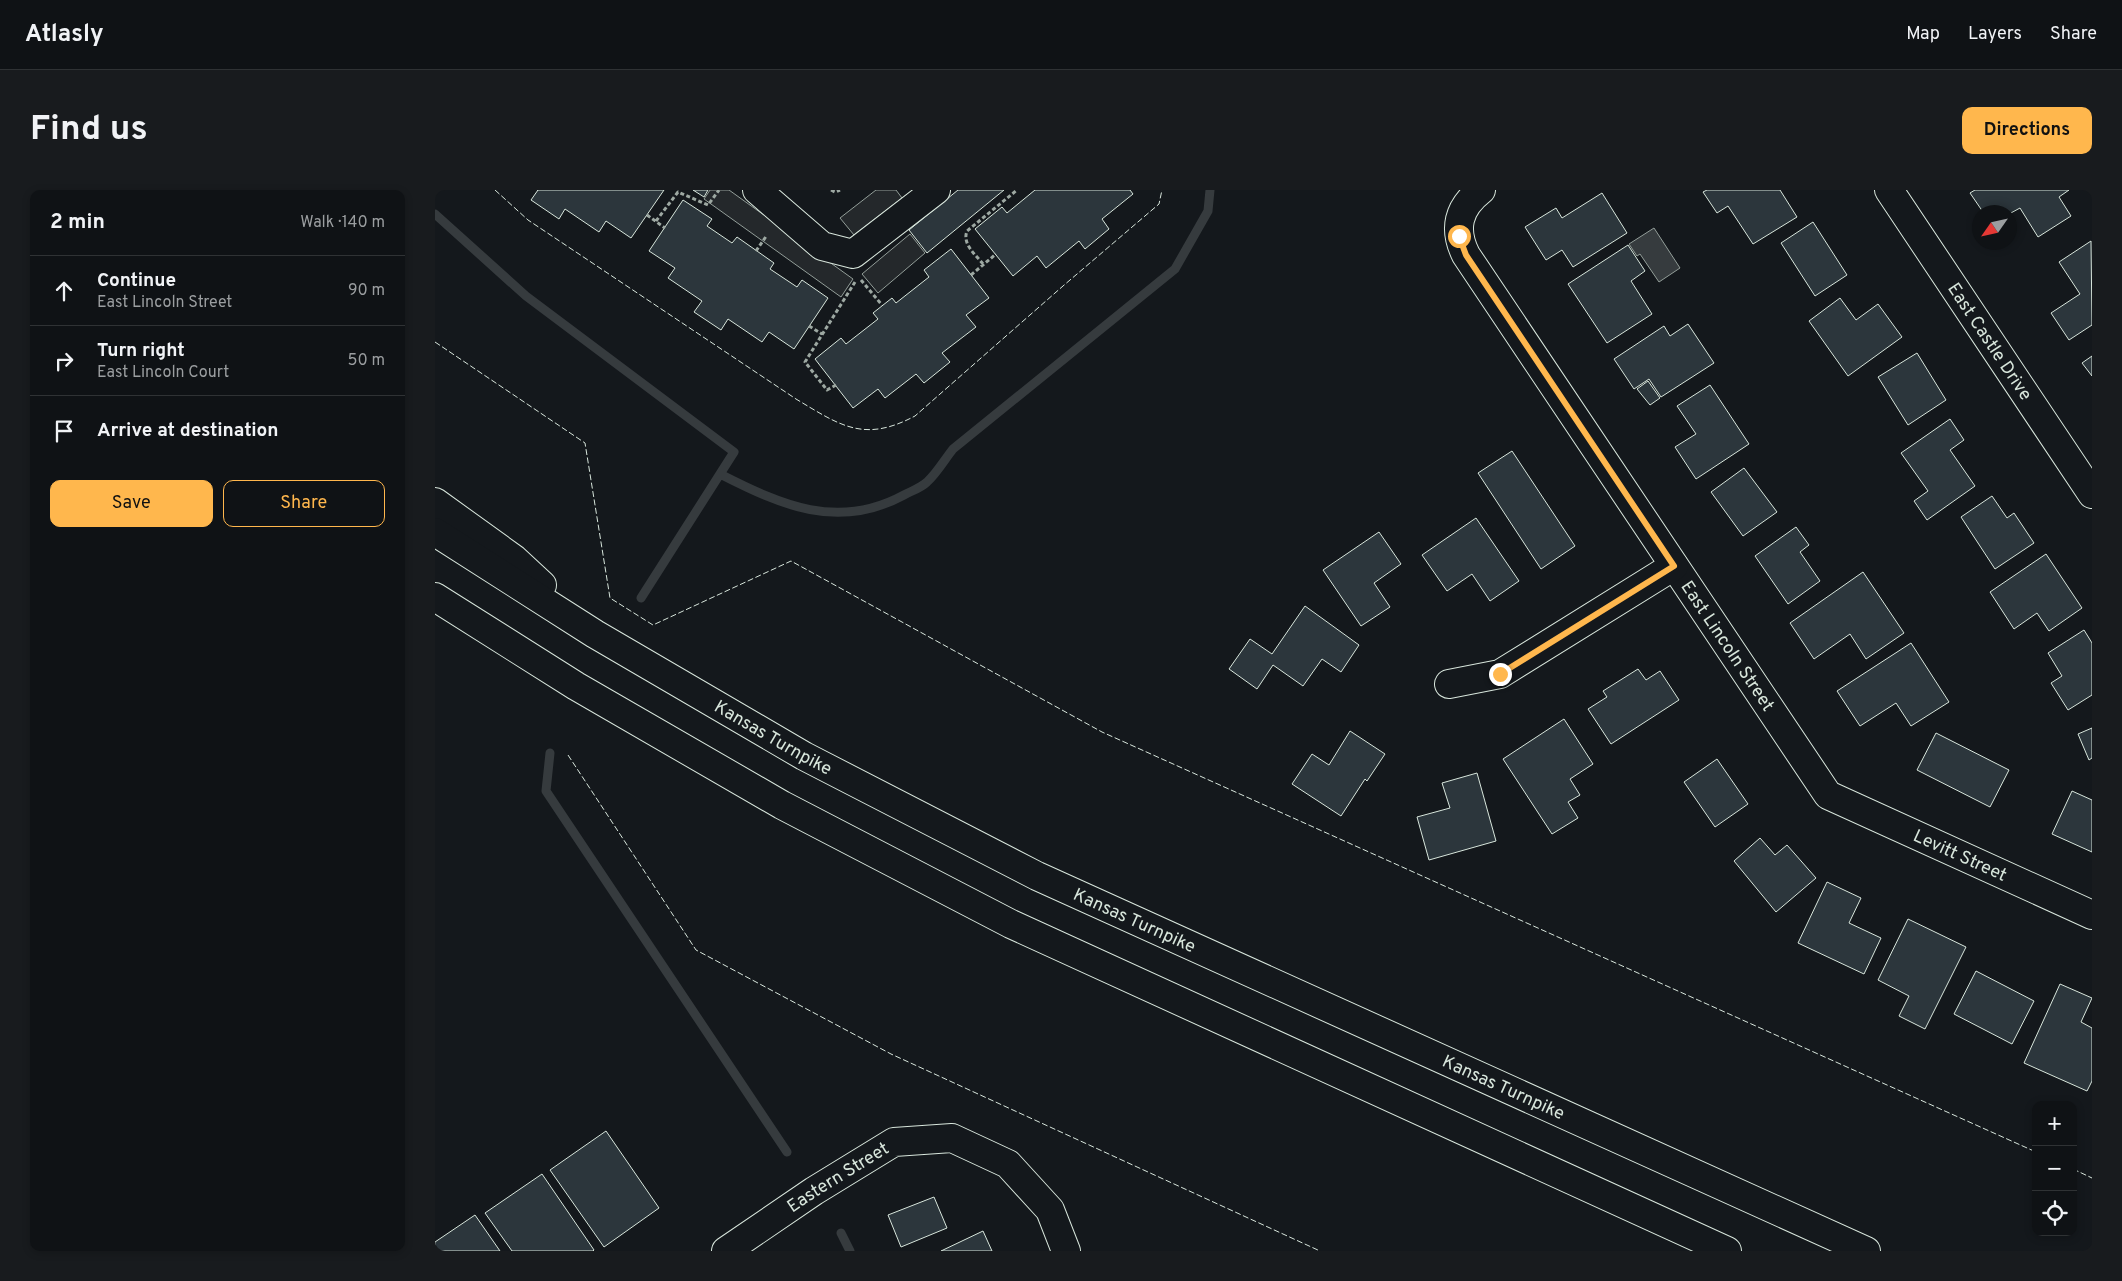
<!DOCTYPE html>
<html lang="en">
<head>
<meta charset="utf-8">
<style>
  :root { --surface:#0f1215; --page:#181b1e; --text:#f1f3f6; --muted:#9b9ea0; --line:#2f3234; --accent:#ffb74d }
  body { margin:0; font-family:Overpass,sans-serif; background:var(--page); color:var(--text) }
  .controls { position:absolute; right:15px; bottom:15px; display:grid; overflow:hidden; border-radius:10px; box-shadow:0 2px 8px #0003 }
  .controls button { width:45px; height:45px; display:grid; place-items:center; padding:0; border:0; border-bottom:1px solid var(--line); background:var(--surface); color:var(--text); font:25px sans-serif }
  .compass { position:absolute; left:1537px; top:15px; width:45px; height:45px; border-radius:50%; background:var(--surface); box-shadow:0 2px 8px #0003; rotate:236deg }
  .stop { position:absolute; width:15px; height:15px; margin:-11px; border:4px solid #ffb74d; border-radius:50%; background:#fff }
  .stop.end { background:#ffb74d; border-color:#fff; box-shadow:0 1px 5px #0008 }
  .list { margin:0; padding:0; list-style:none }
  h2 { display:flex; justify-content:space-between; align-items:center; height:65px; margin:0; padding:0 20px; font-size:21px }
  h2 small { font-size:16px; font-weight:400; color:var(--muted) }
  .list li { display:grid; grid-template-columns:32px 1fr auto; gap:15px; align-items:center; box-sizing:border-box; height:70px; padding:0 20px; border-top:1px solid var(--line) }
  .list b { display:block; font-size:19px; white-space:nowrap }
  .list p { margin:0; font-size:16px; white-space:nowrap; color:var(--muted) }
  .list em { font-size:16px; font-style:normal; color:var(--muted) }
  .actions { display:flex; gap:10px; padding:15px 20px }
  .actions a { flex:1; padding:11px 0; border:1px solid var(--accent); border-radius:10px; text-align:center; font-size:18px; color:var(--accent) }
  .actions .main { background:var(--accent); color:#111 }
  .icon { flex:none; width:28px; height:28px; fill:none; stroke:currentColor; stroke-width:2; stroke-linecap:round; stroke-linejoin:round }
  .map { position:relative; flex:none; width:1657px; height:1061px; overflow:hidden; border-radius:10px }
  header { display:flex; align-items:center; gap:30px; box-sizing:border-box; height:70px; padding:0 25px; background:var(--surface); border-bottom:1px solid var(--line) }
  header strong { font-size:24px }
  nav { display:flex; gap:28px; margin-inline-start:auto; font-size:18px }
  .intro { display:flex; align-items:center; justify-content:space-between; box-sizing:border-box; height:120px; padding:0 30px }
  h1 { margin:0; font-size:35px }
  .button { padding:12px 22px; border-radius:10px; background:var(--accent); color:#111; font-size:18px; font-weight:700 }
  main { display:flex; gap:30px; padding:0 30px }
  aside { flex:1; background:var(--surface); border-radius:10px; box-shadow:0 2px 8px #0003 }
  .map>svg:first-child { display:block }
  .parking { fill:#24282b; stroke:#939e99 }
  .water { fill:#363b3e; stroke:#939e99 }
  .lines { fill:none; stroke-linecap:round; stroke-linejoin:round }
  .stream { stroke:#363b3e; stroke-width:9 }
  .building { fill:#2c363c; stroke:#d8e6dc }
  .minor-casing { stroke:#d8e6dc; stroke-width:30 }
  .highway-casing { stroke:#d8e6dc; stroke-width:30 }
  .path { stroke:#9da8a2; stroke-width:3; stroke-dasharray:4 2.5; stroke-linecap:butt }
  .minor { stroke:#14181c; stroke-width:28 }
  .highway { stroke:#14181c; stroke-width:28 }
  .fence { stroke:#d8e6dc; stroke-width:1; stroke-dasharray:6 2.5; stroke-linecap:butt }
  .route { stroke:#ffb74d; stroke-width:6 }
  .labels { text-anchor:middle; stroke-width:4; stroke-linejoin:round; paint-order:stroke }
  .street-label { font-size:18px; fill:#d8e6dc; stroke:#14181c }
</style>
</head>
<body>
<header>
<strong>Atlasly</strong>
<nav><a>Map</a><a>Layers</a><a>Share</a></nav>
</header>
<div class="intro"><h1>Find us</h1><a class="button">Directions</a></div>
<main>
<aside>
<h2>2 min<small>Walk · 140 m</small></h2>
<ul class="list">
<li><svg class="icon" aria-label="ahead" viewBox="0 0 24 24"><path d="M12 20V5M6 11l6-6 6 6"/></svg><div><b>Continue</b><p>East Lincoln Street</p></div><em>90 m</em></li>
<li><svg class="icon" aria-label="right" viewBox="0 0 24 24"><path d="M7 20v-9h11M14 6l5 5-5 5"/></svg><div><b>Turn right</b><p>East Lincoln Court</p></div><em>50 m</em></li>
<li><svg class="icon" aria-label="arrive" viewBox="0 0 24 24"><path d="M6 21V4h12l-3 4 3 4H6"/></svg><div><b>Arrive at destination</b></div></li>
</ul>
<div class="actions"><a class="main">Save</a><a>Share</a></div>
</aside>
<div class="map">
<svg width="1657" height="1061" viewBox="0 0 1657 1061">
  <rect width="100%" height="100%" fill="#14181c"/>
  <path class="parking" d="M275 0H294L418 89 406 107 269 9Z
    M441 0H461L467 8 419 45 405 28Z
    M475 44 490 63 443 103 427 84Z"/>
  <path class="water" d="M1219 38 1245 78 1224 92 1205 64 1202 66 1194 54Z"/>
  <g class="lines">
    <path class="stream" d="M0 24 91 106 299 262 206 408
      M285 284C346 315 403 341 469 305 476 301 486 298 492 292 502 283 510 269 518 259L740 79 773 21 775 0
      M115 563 111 601 352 962
      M406 1043 415 1061"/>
  </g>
  <path class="building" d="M103 0H102H229L196 48 171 31 164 42 130 19 124 29 96 10Z
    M258 0H273L269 7Z
    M523 0H569L492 63 474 40Z
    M600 0H695L698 4 667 29 674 39 650 59 644 51 611 78 602 66 578 86 540 39 567 17 572 23Z
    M1272 0H1345L1362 27 1318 54 1293 16 1282 23 1268 2Z
    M1540 0H1634L1624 7 1636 26 1603 47 1585 18 1574 24V22H1548L1535 3Z
    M1167 3 1192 43 1138 77 1127 60 1111 70 1090 37 1121 18 1127 28Z
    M248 10 277 29 272 36 297 53 302 47 339 73 335 79 362 97 367 90 393 108 359 159 334 142 327 152 293 129 286 140 259 122 267 111 233 88 240 78 214 61Z
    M1378 32 1412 85 1380 106 1346 53Z
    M1656 51 1657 135 1634 150 1616 123 1645 104 1624 72Z
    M1193 55 1210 81 1196 91 1217 124 1172 153 1133 94Z
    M516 59 554 108 531 125 541 137 507 163 515 172 489 193 481 184 450 208 443 199 418 218 380 169 406 148 411 154 443 129 438 123 457 108 461 113 494 87 489 80Z
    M1405 108 1421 130 1443 114 1467 147 1413 186 1374 131Z
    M1253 134 1279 173 1226 207 1214 189 1199 199 1179 169 1229 136 1235 146Z
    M1482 163 1511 210 1473 235 1443 187Z
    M1657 166V186L1647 173Z
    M1213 191 1225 208 1215 215 1202 199Z
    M1275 195 1314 254 1261 289 1240 257 1261 244 1242 216Z
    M1515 229 1529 250 1515 260 1540 296 1492 330 1479 311 1493 301 1466 263Z
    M1077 261 1140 356 1106 379 1043 283Z
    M1309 278 1342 322 1308 346 1276 302Z
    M1557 306 1572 328 1579 323 1599 353 1560 379 1526 327Z
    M1041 328 1084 391 1055 411 1037 384 1012 401 987 365Z
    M1361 337 1374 355 1365 362 1385 391 1353 414 1320 366Z
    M944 342 966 374 939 393 955 417 926 436 888 380Z
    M1611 364 1647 418 1614 441 1602 423 1579 439 1555 402Z
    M1428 382 1469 443 1431 469 1415 444 1379 469 1355 433Z
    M870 416 924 455 906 482 887 469 868 496 838 475 822 499 794 479 815 449 837 464Z
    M1649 440 1657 453V505L1633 520 1616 493 1627 486 1613 463Z
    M1476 453 1514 512 1476 536 1461 513 1425 536 1402 501Z
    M1203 479 1211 490 1225 481 1244 510 1176 554 1153 519 1172 507 1168 501Z
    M1129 529 1158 574 1135 589 1145 605 1133 612 1143 628 1117 644 1068 569Z
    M1657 538V568L1654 570 1643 544Z
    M915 541 950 564 932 591 930 589 906 626 857 594 877 564 894 575Z
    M1501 543 1574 580 1555 617 1482 580Z
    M1282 569 1313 614 1280 637 1249 592Z
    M1042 583 1061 651 994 670 982 627 1015 618 1007 593Z
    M1637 601 1657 610V662L1617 644Z
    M1325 648 1340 665 1352 655 1381 688 1341 722 1299 671Z
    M1392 692 1426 708 1414 733 1446 748 1429 784 1363 753Z
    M1473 729 1531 757 1490 839 1464 826 1474 806 1443 790Z
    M1541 781 1599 811 1577 854 1519 824Z
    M1625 794 1657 808 1646 832 1657 838V891L1652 901 1589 873Z
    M171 941 224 1018 169 1057 115 980Z
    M107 984 159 1060 158 1061H77L50 1023Z
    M499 1007 512 1038 466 1057 453 1025Z
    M40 1025 65 1061H0V1052Z
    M548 1041 557 1061H506Z"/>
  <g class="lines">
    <g class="minor-casing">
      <g id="minor">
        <path d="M322 0 387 56 418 64 501 0"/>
        <path id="s1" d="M1046 0C1023 18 1018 39 1031 65L1393 605 1657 725"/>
        <path id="s2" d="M1454 0 1657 304"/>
        <path d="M1014 494 1065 484 1239 376"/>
        <path id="s3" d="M291 1061 379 1001 459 952 517 948 573 974 615 1020 631 1061"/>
      </g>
    </g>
    <g class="highway-casing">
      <g id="highway">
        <path d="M0 312 79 369 107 395"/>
        <path id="s4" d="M0 342 160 444 369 566 602 686 1431 1061"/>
        <path d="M0 407 141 496 347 615 576 734 1292 1061"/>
      </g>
    </g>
    <path class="path" d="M396 0 400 2 405 0
      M212 25 230 38
      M221 31 243 2 273 15 284 0
      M321 61 332 45
      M548 74C540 64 527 54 532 41L582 0
      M536 85 561 64
      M426 90 447 115
      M374 136 387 144
      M401 195 392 200 370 172 420 92"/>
    <use href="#minor" class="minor"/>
    <use href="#highway" class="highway"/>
    <path class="fence" d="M60 0 93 30 361 209C406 236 429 253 480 226L628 96 724 14 727 0
      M0 152 150 253 175 408 218 435 356 371 667 542 1601 962
      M133 565 261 760 456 864 885 1061
      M1638 979 1657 988"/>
  </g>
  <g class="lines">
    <path class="route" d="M1024 46 1031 65 1239 376 1065 484"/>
  </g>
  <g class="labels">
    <g class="street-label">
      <text dy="6" stroke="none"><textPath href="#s2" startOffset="182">East Castle Drive</textPath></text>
      <text dy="6" stroke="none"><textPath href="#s1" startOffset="544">East Lincoln Street</textPath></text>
      <text dy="6" stroke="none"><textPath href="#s4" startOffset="396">Kansas Turnpike</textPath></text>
      <text dy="6" stroke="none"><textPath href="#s1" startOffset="869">Levitt Street</textPath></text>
      <text dy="6" stroke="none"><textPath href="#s4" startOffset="801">Kansas Turnpike</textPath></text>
      <text dy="6" stroke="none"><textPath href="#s4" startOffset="1206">Kansas Turnpike</textPath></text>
      <text dy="6" stroke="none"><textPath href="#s3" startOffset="134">Eastern Street</textPath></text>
    </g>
  </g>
</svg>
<div class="controls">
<button>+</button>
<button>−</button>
<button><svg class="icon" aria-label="locate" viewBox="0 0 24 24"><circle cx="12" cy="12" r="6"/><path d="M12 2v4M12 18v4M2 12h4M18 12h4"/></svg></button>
</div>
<svg class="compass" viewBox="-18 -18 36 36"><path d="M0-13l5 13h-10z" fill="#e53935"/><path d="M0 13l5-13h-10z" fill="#9b9ea0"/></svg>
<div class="stop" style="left:1024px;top:46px"></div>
<div class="stop end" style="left:1065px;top:484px"></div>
</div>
</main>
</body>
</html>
